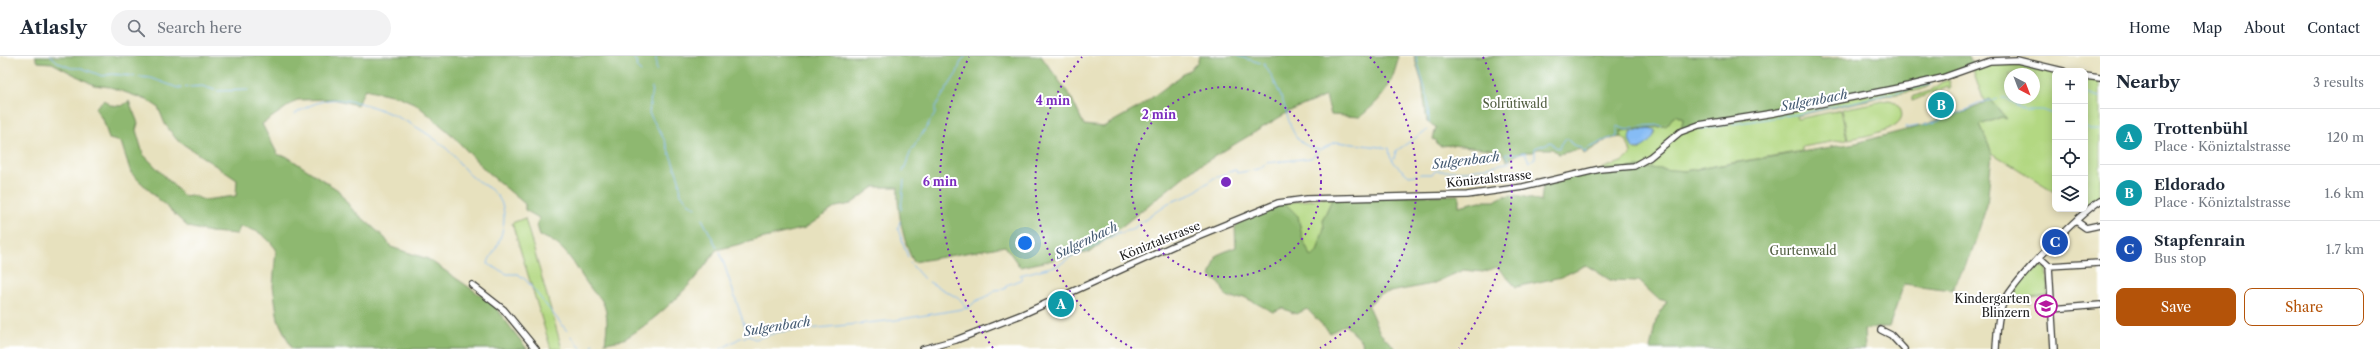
<!DOCTYPE html>
<html lang="en">
<head>
<meta charset="utf-8">
<style>
  :root { --surface:#fff; --page:#f2f2f3; --text:#1f2937; --muted:#747a83; --line:#e0e1e3; --accent:#b45309 }
  body { margin:0; font-family:"Libre Caslon Text",serif; background:var(--page); color:var(--text) }
  .controls { position:absolute; right:12px; top:12px; display:grid; overflow:hidden; border-radius:8px; box-shadow:0 2px 10px #0003 }
  .controls button { width:36px; height:36px; display:grid; place-items:center; padding:0; border:0; border-bottom:1px solid var(--line); background:var(--surface); color:var(--text); font:20px sans-serif }
  .compass { position:absolute; left:2004px; top:12px; width:36px; height:36px; border-radius:50%; background:var(--surface); box-shadow:0 2px 10px #0003; rotate:138deg }
  .you { position:absolute; left:1025px; top:187px; width:14px; height:14px; margin:-10px; border:3px solid #fff; border-radius:50%; background:#1a73e8; box-shadow:0 0 0 6px #1a73e833 }
  .badge { display:grid; place-items:center; width:26px; height:26px; border-radius:50%; background:var(--accent); color:#fff; font-size:13px; font-weight:700 }
  .pin { position:absolute; translate:-50% -50%; border:2px solid #fff; box-shadow:0 1px 4px #0006 }
  .list { margin:0; padding:0; list-style:none }
  h2 { display:flex; justify-content:space-between; align-items:center; height:52px; margin:0; padding:0 16px; font-size:17px }
  h2 small { font-size:13px; font-weight:400; color:var(--muted) }
  .list li { display:grid; grid-template-columns:26px 1fr auto; gap:12px; align-items:center; box-sizing:border-box; height:56px; padding:0 16px; border-top:1px solid var(--line) }
  .list b { display:block; font-size:15px; white-space:nowrap }
  .list p { margin:0; font-size:13px; white-space:nowrap; color:var(--muted) }
  .list em { font-size:13px; font-style:normal; color:var(--muted) }
  .actions { display:flex; gap:8px; padding:12px 16px }
  .actions a { flex:1; padding:9px 0; border:1px solid var(--accent); border-radius:8px; text-align:center; font-size:14px; color:var(--accent) }
  .actions .main { background:var(--accent); color:#fff }
  .icon { flex:none; width:22px; height:22px; fill:none; stroke:currentColor; stroke-width:2; stroke-linecap:round; stroke-linejoin:round }
  .map { position:relative; flex:none; width:2100px; height:293px; overflow:hidden }
  header { display:flex; align-items:center; gap:24px; box-sizing:border-box; height:56px; padding:0 20px; background:var(--surface); border-bottom:1px solid var(--line) }
  header strong { font-size:19px }
  nav { display:flex; gap:22px; margin-inline-start:auto; font-size:14px }
  .search { width:280px; height:36px; background:var(--page); display:flex; align-items:center; gap:10px; box-sizing:border-box; padding:0 14px; border-radius:22px; color:var(--muted); font-size:15px }
  main { display:flex }
  aside { flex:1; background:var(--surface) }
  .map>svg:first-child { display:block }
  .green { fill:#b3d882; stroke:#687a4f; fill-rule:evenodd }
  .forest { fill:#8eb870; stroke:#556a46 }
  .water { fill:#86bcf5; stroke:#516c88 }
  .lines { fill:none; stroke-linecap:round; stroke-linejoin:round }
  .stream { stroke:#86bcf5; stroke-width:1 }
  .minor-casing { stroke:#3a3a34; stroke-width:8 }
  .minor { stroke:#fff; stroke-width:5.5 }
  .ring { fill:none; stroke:#7b2cbf; stroke-width:2; stroke-dasharray:2 4 }
  .labels { text-anchor:middle; stroke-width:4; stroke-linejoin:round; paint-order:stroke }
  .park-label { font-size:12px; fill:#515e40; stroke:#fff }
  .street-label { font-size:12px; fill:#1c1c1c; stroke:#fff }
  .poi-label { font-size:12px; fill:#1c1c1c; stroke:#fff; text-anchor:end }
  .water-label { font-size:13px; font-style:italic; fill:#465c73; stroke:#fff }
  .centre { fill:#7b2cbf; stroke:#fff; stroke-width:2 }
  .ring-label { font-size:12px; text-anchor:middle; font-weight:bold; fill:#7b2cbf; stroke:#fff; stroke-width:4; stroke-linejoin:round; paint-order:stroke }
</style>
</head>
<body>
<header>
<strong>Atlasly</strong>
<div class="search"><svg class="icon" aria-label="search" viewBox="0 0 24 24"><circle cx="10" cy="10" r="6"/><path d="M15 15l6 6"/></svg>Search here</div>
<nav><a>Home</a><a>Map</a><a>About</a><a>Contact</a></nav>
</header>
<main>
<div class="map">
<svg width="2100" height="293" viewBox="0 0 2100 293">
  <rect width="100%" height="100%" fill="#fff"/>
  <filter id="ink" filterUnits="userSpaceOnUse"><feTurbulence type="fractalNoise" baseFrequency=".025" numOctaves="2"/><feDisplacementMap in="SourceGraphic" scale="8" xChannelSelector="R" yChannelSelector="G"/><feConvolveMatrix kernelMatrix="1 2 1 2 8 2 1 2 1" color-interpolation-filters="sRGB"/></filter>
  <filter id="wash" filterUnits="userSpaceOnUse"><feTurbulence type="fractalNoise" baseFrequency=".012" numOctaves="4" result="noise"/><feDisplacementMap in="SourceGraphic" scale="16" xChannelSelector="R" yChannelSelector="G"/><feGaussianBlur stdDeviation="0.9" result="paint"/><feColorMatrix in="noise" values="0 0 0 0 0 0 0 0 0 0 0 0 0 0 0 0 0 1.4 0 .05"/><feComposite in="paint" operator="in"/></filter>
  <g filter="url(#wash)">
    <rect width="100%" height="100%" fill="#e7e1be"/>
    <path class="green" d="M1997 7H2017L2055 16V136L1992 97 1980 69 2002 61 2006 62 1989 43 1984 45 1973 14ZM2010 18H2034V42H2010Z
      M2085 23 2100 24V141L2088 150 2085 149Z
      M1949 24 1951 32 1949 33 1948 30 1912 45V41L1930 35 1942 26Z
      M1928 25 1929 30 1920 34 1885 40 1796 60 1797 63 1841 54 1847 83 1802 91V95L1685 115 1600 114C1610 108 1626 108 1631 97L1627 85 1621 81V75L1666 70 1675 59 1683 63 1681 75 1834 44 1872 33H1893ZM1649 72 1656 76 1639 94H1635L1632 76Z
      M1889 44C1895 45 1899 49 1901 54 1909 74 1861 81 1848 83L1842 53Z
      M1333 141 1323 163 1324 172 1317 196 1312 201 1303 185 1298 160 1285 147Z
      M525 162 562 293H551L512 167Z
      M2039 210 2046 212 2048 239 2030 241V247L2008 245 2020 228Z"/>
    <path class="forest" d="M35 0H1041L1071 41 1084 69 1103 71 1139 51 1193 11 1198 5 1199 0H1399C1391 31 1385 40 1360 61L1331 59 1326 40 1290 55 1192 114 1090 196 1020 211 1005 190 914 206C904 191 896 149 898 131H874L851 148 836 151 805 172 716 194C696 226 659 262 626 282 620 285 611 286 605 287 607 274 609 257 602 245 600 240 594 238 592 234 575 213 568 188 540 180L537 169 539 162 525 154V148L487 116 452 79 416 48 400 41 365 33 357 49 333 43 297 44 262 68 278 99 286 100 338 134 351 152 385 182 391 191 428 203 492 247 527 293H292L278 264 273 230 276 193C265 179 257 173 240 171L237 178 210 176 188 171 131 117 121 86 109 83 104 66 95 52 104 44 110 49 122 50 129 45 138 67 136 74 143 98 184 140 191 139 204 144 236 140 237 124 177 84 165 68 158 51 147 44 110 31 94 29 52 7 38 6Z
      M1414 0H1820L1821 3 1868 0H1969L1971 4 1977 7 1951 18 1893 33H1872L1834 44 1681 76 1683 63 1675 59 1666 70 1621 75V81L1608 83 1584 98 1581 93 1559 98 1552 93H1537L1533 96H1521L1507 105 1501 94 1451 89 1440 90 1436 87 1437 85 1433 83 1436 71 1427 66 1422 27Z
      M1989 43 2007 63 2001 61 1980 69 1992 97 1987 149 1971 198 1952 234 1904 228 1889 271H1876L1864 274 1865 293H1650L1656 264 1667 245 1658 243 1639 225 1610 224 1586 209 1561 221 1516 231 1497 211 1483 216 1463 214 1432 228 1380 238 1368 250 1380 277 1396 293H1363L1362 285 1345 269 1330 277 1307 253 1296 258 1282 252 1273 256 1244 241 1236 243 1226 240 1220 228 1210 220 1217 199 1236 191 1235 171 1242 163 1285 147 1298 160 1303 185 1312 201 1317 196 1324 172 1323 163 1333 141 1459 139V150L1480 145H1495C1509 134 1526 141 1541 146L1543 127 1587 116 1638 111 1685 115 1856 87 1921 70 1979 50Z"/>
    <path class="water" d="M1649 72 1655 74C1655 83 1642 95 1633 93L1629 83 1632 76Z"/>
    <g class="lines">
      <path class="stream" d="M51 0 59 7 71 12H82L102 20 112 18 151 22 178 32 202 30 218 35 248 34
        M632 0 636 5 637 12 641 16
        M1237 0 1264 8C1272 20 1278 32 1283 46 1291 67 1291 90 1319 93
        M1416 0 1427 40 1429 67
        M656 15V0
        M652 31 649 57 665 85 679 123 681 138 688 147 696 152
        M2087 37 2100 41
        M2002 42H2006
        M2006 42 2025 54H2042L2055 59
        M295 58C306 51 316 46 329 44 364 40 422 70 447 93 455 100 460 109 467 116 480 130 497 131 503 151 506 165 502 180 496 192 493 199 489 201 488 208L507 218H518L526 224 567 275
        M1921 70 1946 63 1985 45 1997 43
        M2085 71 2090 74H2100
        M1905 72 1918 70
        M1700 73 1804 57 1932 28
        M1394 102 1396 95 1427 74
        M903 116 911 95 935 58V51L957 17 961 5 966 0
        M1420 118H1432L1435 115H1467L1511 106 1505 98 1507 97 1516 98 1525 96 1529 106 1535 102V92L1551 86 1555 91 1559 92 1566 82 1573 89 1581 91 1585 97 1587 92C1597 90 1605 82 1617 81V70L1627 74 1643 70 1660 69 1663 72
        M901 154 904 124
        M702 163 717 191
        M900 165 898 173 908 201
        M720 196 748 280
        M910 207 924 223
        M929 226 960 243 967 252
        M571 280 581 292
        M592 293 593 288
        M721 293 740 282 748 280 755 283 779 276 896 264 968 252 976 245 990 239 994 234 1005 233 1007 229 1022 223 1020 219 1059 209 1072 200 1078 199 1120 176 1122 178 1125 175 1131 174 1168 147 1190 139 1214 122 1225 119 1228 115 1236 114 1237 117 1259 113 1266 107 1311 102 1320 94 1336 86 1389 92 1390 100 1396 109 1409 120 1416 119"/>
    </g>
  </g>
  <g filter="url(#ink)">
    <g class="lines">
      <g class="minor-casing">
        <path id="minor" d="M2085 20 2100 22
          M2076 165 2086 172 2100 169
          M2040 202 2049 210 2100 207
          M2049 210 2054 293
          M472 229 504 254 536 293
          M2052 253 2100 249
          M1881 274 1891 279 1904 293
          M923 293 956 284 1023 258 1173 190 1278 147 1307 143 1467 139 1523 131 1600 113 1634 110 1650 101 1680 76 1699 69 1774 57 1908 30 1942 22 1990 5 2017 4 2063 15
          M1996 293C1997 279 1997 263 2002 250 2011 227 2078 159 2100 145"/>
      </g>
      <use href="#minor" class="minor"/>
    </g>
  </g>
  <g class="ring">
    <circle cx="1226" cy="126" r="95"/>
    <path d="M1132 292A191 191 0 0 1 1082 1M1370 1A191 191 0 0 1 1320 292"/>
    <path d="M993 292A286 286 0 0 1 969 1M1483 1A286 286 0 0 1 1459 292"/>
  </g>
  <defs>
    <g id="school-ring" transform="scale(1.15)"><circle r="9.5" fill="#fff" stroke="#b5179e" stroke-width="1.5"/><path d="M0-5L7-2L0 1L-7-2ZM-4 1L0 2.5L4 1V4Q0 6-4 4Z" fill="#b5179e"/></g>
  </defs>
  <g fill-rule="evenodd">
    <use href="#school-ring" x="2046" y="250"/>
  </g>
  <g class="labels">
    <g class="park-label">
      <text x="1515" y="52">Solrütiwald</text>
      <text x="1803" y="199">Gurtenwald</text>
    </g>
    <g class="street-label">
      <text transform="translate(1489 123) rotate(-6)" y="4">Köniztalstrasse</text>
      <text transform="translate(1160 185) rotate(-22)" y="4">Köniztalstrasse</text>
    </g>
    <g class="poi-label">
      <text x="2030" y="247">Kindergarten<tspan x="2030" dy="14">Blinzern</tspan></text>
    </g>
    <g class="water-label">
      <text transform="translate(1814 44) rotate(-11)" y="5">Sulgenbach</text>
      <text transform="translate(1466 104) rotate(-7)" y="5">Sulgenbach</text>
      <text transform="translate(1086 184) rotate(-26)" y="5">Sulgenbach</text>
      <text transform="translate(777 270) rotate(-9)" y="5">Sulgenbach</text>
    </g>
  </g>
  <circle cx="1226" cy="126" r="6" class="centre"/>
  <g class="ring-label">
    <text x="1053" y="49">4 min</text>
    <text x="1159" y="63">2 min</text>
    <text x="940" y="130">6 min</text>
  </g>
</svg>
<div class="controls">
<button>+</button>
<button>−</button>
<button><svg class="icon" aria-label="locate" viewBox="0 0 24 24"><circle cx="12" cy="12" r="6"/><path d="M12 2v4M12 18v4M2 12h4M18 12h4"/></svg></button>
<button><svg class="icon" aria-label="layers" viewBox="0 0 24 24"><path d="M12 4l9 5-9 5-9-5zM3 14l9 5 9-5"/></svg></button>
</div>
<svg class="compass" viewBox="-18 -18 36 36"><path d="M0-13l5 13h-10z" fill="#e53935"/><path d="M0 13l5-13h-10z" fill="#747a83"/></svg>
<div class="you"></div>
<div class="pin badge" style="left:1061px;top:248px;background:#0f9aa8">A</div>
<div class="pin badge" style="left:1941px;top:49px;background:#0f9aa8">B</div>
<div class="pin badge" style="left:2055px;top:186px;background:#1a4fb4">C</div>
</div>
<aside>
<h2>Nearby<small>3 results</small></h2>
<ul class="list">
<li><span class="badge" style="background:#0f9aa8">A</span><div><b>Trottenbühl</b><p>Place · Köniztalstrasse</p></div><em>120 m</em></li>
<li><span class="badge" style="background:#0f9aa8">B</span><div><b>Eldorado</b><p>Place · Köniztalstrasse</p></div><em>1.6 km</em></li>
<li><span class="badge" style="background:#1a4fb4">C</span><div><b>Stapfenrain</b><p>Bus stop</p></div><em>1.7 km</em></li>
</ul>
<div class="actions"><a class="main">Save</a><a>Share</a></div>
</aside>
</main>
</body>
</html>
